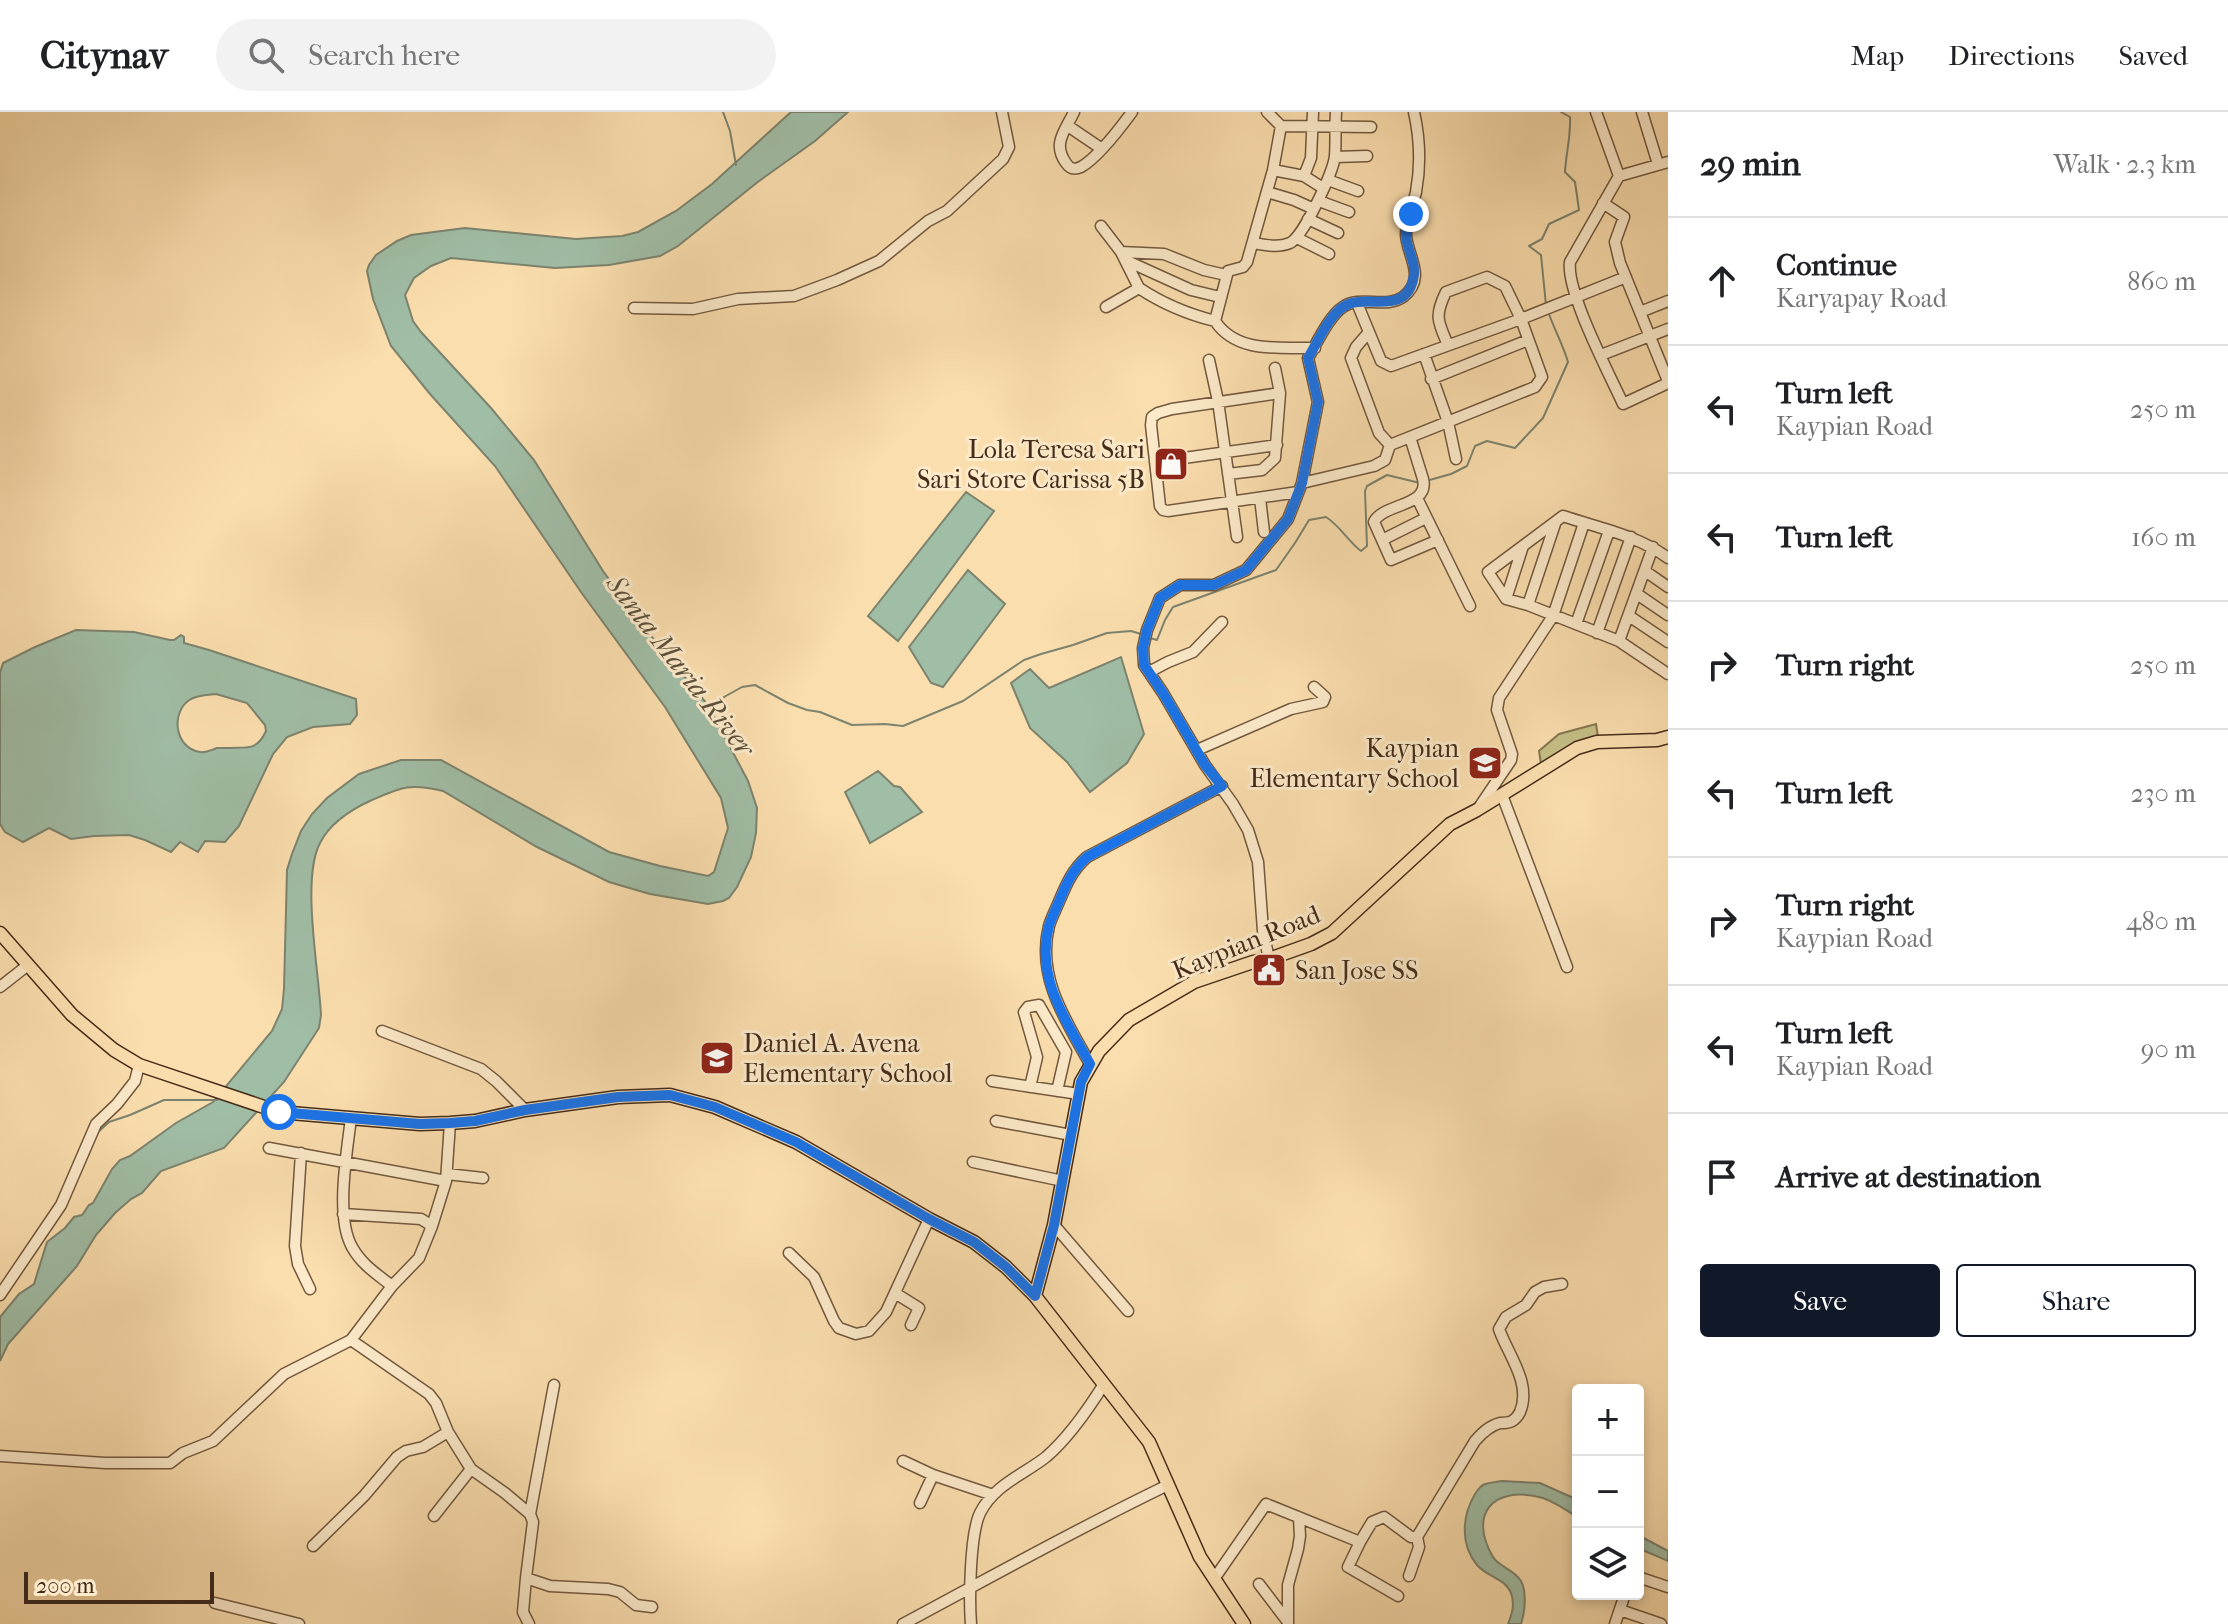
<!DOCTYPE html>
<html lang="en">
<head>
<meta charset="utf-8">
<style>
  :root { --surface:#fff; --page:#f2f2f2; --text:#202124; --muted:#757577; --line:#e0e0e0; --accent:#111827 }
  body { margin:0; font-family:"IM FELL French Canon",serif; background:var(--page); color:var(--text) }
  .controls { position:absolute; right:24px; bottom:24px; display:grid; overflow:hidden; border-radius:8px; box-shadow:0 4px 12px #0003 }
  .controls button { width:72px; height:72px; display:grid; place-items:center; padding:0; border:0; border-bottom:2px solid var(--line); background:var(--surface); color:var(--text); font:40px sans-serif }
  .scale { position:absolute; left:24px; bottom:20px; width:190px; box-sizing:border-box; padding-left:8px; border:4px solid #452b19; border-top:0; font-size:22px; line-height:28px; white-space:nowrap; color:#452b19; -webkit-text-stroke:6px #fceaca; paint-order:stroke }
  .stop { position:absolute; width:24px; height:24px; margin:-18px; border:6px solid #1a73e8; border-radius:50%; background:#fff }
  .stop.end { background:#1a73e8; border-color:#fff; box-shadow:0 2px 8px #0008 }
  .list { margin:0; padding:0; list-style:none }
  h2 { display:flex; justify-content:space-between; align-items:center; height:104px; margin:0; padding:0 32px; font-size:34px }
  h2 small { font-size:26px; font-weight:400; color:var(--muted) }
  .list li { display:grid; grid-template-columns:52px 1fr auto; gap:24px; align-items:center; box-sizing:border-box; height:128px; padding:0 32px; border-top:2px solid var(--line) }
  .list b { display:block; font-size:30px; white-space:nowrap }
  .list p { margin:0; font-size:26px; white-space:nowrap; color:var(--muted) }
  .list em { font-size:26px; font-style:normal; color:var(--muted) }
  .actions { display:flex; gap:16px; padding:24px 32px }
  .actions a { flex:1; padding:18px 0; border:2px solid var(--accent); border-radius:8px; text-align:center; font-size:28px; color:var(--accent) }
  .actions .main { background:var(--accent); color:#fff }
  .icon { flex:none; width:44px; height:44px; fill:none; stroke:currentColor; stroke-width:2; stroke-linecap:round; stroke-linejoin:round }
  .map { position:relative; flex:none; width:1668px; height:1512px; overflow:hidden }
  header { display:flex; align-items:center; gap:48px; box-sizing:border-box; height:112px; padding:0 40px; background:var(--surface); border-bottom:2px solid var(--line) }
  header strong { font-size:38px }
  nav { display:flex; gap:44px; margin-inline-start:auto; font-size:28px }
  .search { width:560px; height:72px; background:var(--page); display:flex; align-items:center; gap:20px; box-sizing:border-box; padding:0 28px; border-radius:44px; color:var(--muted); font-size:30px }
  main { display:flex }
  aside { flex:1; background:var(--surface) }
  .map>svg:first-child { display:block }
  .green { fill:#c5c086; stroke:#857650; stroke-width:2 }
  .water { fill:#a0bda6; stroke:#7c836e; stroke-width:2; fill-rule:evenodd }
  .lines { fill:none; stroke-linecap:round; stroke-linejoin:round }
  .stream { stroke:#7c836e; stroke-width:2 }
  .minor-casing { stroke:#72583e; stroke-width:13 }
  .major-casing { stroke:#452b19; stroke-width:15 }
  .minor { stroke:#fceaca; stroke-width:10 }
  .major { stroke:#fbdeae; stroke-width:12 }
  .route { stroke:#1a73e8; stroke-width:10 }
  .labels { text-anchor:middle; stroke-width:6; stroke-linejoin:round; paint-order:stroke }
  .poi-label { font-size:26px; fill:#452b19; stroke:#fceaca; text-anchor:end }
  .street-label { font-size:26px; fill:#452b19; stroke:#fceaca }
  .water-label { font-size:28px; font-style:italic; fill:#5c503c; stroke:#fceaca }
</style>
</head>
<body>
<header>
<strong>Citynav</strong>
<div class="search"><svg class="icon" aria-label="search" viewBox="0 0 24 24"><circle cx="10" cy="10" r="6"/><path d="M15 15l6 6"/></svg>Search here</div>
<nav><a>Map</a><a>Directions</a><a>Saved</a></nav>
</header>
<main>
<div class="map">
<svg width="1668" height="1512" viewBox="0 0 1668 1512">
  <rect width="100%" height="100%" fill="#fbdeae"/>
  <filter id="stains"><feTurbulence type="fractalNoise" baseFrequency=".0025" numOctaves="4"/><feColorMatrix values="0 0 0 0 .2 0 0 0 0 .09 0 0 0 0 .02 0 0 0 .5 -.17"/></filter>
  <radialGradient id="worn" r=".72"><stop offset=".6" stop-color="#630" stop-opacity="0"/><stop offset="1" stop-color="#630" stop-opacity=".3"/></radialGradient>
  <path class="green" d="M1596 612 1598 625 1541 652 1539 639 1559 622Z"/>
  <path class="water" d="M791 0H848L815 29 759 69 678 134 660 144 609 153 555 156 451 146 431 154 414 166 405 183 413 209 421 220 491 296 534 348 603 459 651 524 708 593 748 669 757 696 756 721 751 745 737 775 729 786 723 789 708 792 650 782 609 770 537 735 443 679C410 671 402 675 372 688 352 697 330 711 320 731 301 767 319 859 321 903L319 916 284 970 224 1036 161 1059 142 1081 131 1087 115 1101 96 1123 77 1154 8 1232 0 1249V1205L19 1182 34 1172 47 1130 65 1116 74 1105 82 1103 89 1093 93 1091 112 1057 120 1048 130 1044 176 1011 213 990 272 919 282 897 284 877 287 758 292 742 301 719 312 702 327 686 359 662 401 648H441L609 740 660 754 708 764 714 760 728 716 721 686 665 595 581 480 495 354 430 282 391 234 373 187 367 159 369 153 376 143 397 129 411 123 465 116 576 127 622 124 638 120 676 99 712 72Z
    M966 380 994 399 898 529 868 504Z
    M968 458 1005 492 943 575 931 571 909 535Z
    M76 518 134 520 170 528H174L181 523 184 525V531L209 538 356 587 357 603 350 612 313 615 287 625 273 642 239 714 225 730 205 729 198 740 180 730 171 740 145 728 129 723 94 724 71 727 49 716 23 730 5 720 0 712V561L3 551 35 535ZM216 582 247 591 265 613 266 619C257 639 247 635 230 636 229 636 219 636 217 636 211 638 207 641 200 640 174 636 170 599 191 587 199 583 208 583 216 582Z
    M1121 545 1144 622 1127 651 1090 680 1067 650 1030 616 1011 571 1030 557 1049 576Z
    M878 659 894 674 900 675 922 700 870 731 845 680Z
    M1502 1369 1540 1371 1578 1388V1405C1565 1398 1553 1388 1539 1385 1493 1374 1468 1402 1493 1445 1499 1455 1514 1457 1521 1469 1527 1480 1525 1500 1521 1512H1508C1512 1502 1515 1492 1511 1481 1505 1466 1487 1465 1477 1453 1460 1432 1462 1404 1475 1382 1478 1378 1479 1375 1483 1373 1489 1370 1496 1370 1502 1369Z
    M1638 1423 1668 1439V1449L1638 1436Z"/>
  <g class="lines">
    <path class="stream" d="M723 0 730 19 736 53
      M1546 193 1541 143 1529 134 1542 127 1549 112 1579 98 1575 70 1565 60C1566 41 1571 24 1570 5L1561 0
      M1426 369 1451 362 1467 354 1475 334 1487 329 1515 336 1543 306 1568 250C1563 233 1555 219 1549 202
      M1150 526 1157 528 1165 508 1173 495 1276 458 1295 431 1309 408 1326 405C1340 414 1348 429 1361 439L1367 434 1365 379 1367 374 1387 363 1420 371
      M711 599 724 585 742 575 755 573 788 591 807 598 820 600 852 613 885 612 903 614 963 589 1024 548 1041 542 1073 533 1107 521 1131 519 1141 522
      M96 1022 109 1010 130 1003 164 988H217"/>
    <g class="minor-casing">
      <path id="minor" d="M1074 0C1065 19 1052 32 1066 51 1070 57 1074 58 1081 55 1097 46 1121 15 1132 0
        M1596 0 1619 64
        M1642 0 1658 52
        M1068 14 1102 37
        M1281 14 1371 15
        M1335 45 1367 44
        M1668 50 1619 64 1570 150C1566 180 1609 261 1623 292L1668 271
        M1273 58 1304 64 1323 76
        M1304 64 1311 46 1313 0
        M1328 68 1358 79
        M1267 80 1294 88 1314 97
        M1319 89 1349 100
        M1603 91 1624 105 1615 130 1620 151 1668 269
        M1308 107 1338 121
        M1101 114 1121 140 1139 176
        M1297 126 1329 142
        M1253 131C1266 133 1278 136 1290 131 1304 124 1333 60 1335 44 1336 29 1335 15 1336 0
        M1121 140 1164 142 1204 158 1226 163
        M1125 148 1191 178 1220 185
        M1357 191 1381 249 1391 254 1521 207 1626 165
        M1106 195 1139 176C1163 192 1187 202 1215 209L1228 159 1243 155 1247 150 1273 58 1281 14 1267 0
        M634 196 693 197 738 187 794 184 837 168 879 149 928 109 947 99 1003 47 1009 35 1002 0
        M1640 200 1668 189
        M1215 209C1237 242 1279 235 1315 236
        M1369 220 1356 235 1351 246 1379 321 1390 333
        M1424 242 1448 310 1456 347
        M1601 243 1668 217
        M1209 248 1218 289 1237 425
        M1431 267 1528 228
        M1280 281 1172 297 1158 301 1152 305 1151 313 1160 394 1163 398 1168 399 1298 380
        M1410 325 1423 367C1430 395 1383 391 1374 410L1391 448 1438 428
        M1155 350 1277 333
        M1228 362 1262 358 1275 346 1280 281 1275 256
        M1302 371 1374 354 1385 348 1390 333 1535 275 1542 265 1521 207 1505 174 1487 165 1446 180C1434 204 1438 210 1448 233
        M1260 386 1264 420
        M1417 386 1470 494
        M1382 428 1426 406
        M1653 435 1619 529 1528 493 1506 487 1488 460 1563 404C1599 416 1637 423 1668 446
        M1645 459 1668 475
        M1637 482 1668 503
        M1506 487 1523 434
        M1528 493 1555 412
        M1629 504 1668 530
        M1576 512 1609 419
        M1597 521 1631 425
        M1619 529 1668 562
        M1149 560 1168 550 1193 540 1222 510
        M1197 638 1291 597 1323 590 1325 585 1314 575
        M1502 683 1567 855
        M1478 697 1511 648 1512 642 1497 598 1499 586 1553 504 1584 411
        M1269 847 1263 819 1258 750 1248 718 1233 692 1205 653 1163 581 1144 553 1143 536 1147 518 1160 486 1180 473H1214L1246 458 1288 407 1302 371 1318 290 1308 246C1317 231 1329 204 1343 195 1360 183 1386 197 1403 185 1428 166 1406 142 1406 122 1406 108 1413 93 1416 80 1421 53 1420 27 1414 0
        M0 875 28 853
        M382 919 481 957 496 969 525 998
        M1090 952C1067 910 1036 866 1049 814 1051 807 1055 799 1058 792 1066 773 1072 758 1087 745L1222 674
        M992 969 1079 982
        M1030 975 1037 945 1024 900 1028 895 1039 893 1066 940 1057 979
        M351 1006C347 1040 335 1105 352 1135 362 1153 377 1162 392 1174
        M996 1009 1071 1023
        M269 1036 446 1069
        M301 1041 295 1134 298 1152 310 1177
        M973 1050 1063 1069
        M447 1062 483 1066
        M343 1102 421 1107 432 1114
        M1054 1113 1128 1199
        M789 1141 814 1165 834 1209 839 1216 856 1222 869 1219 886 1200 929 1107
        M895 1181 919 1196 911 1213
        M0 1183 61 1093 96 1012 117 992 135 969 139 953
        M351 1228 429 1282 436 1291 448 1320 471 1357 505 1381 530 1402
        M0 1344 105 1351H170L183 1341 213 1329 284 1262 351 1228 392 1174 419 1146 432 1114 446 1069 450 1011
        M903 1349 933 1363
        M920 1391 933 1363 993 1383
        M434 1404 471 1357
        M1360 1430 1348 1455 1398 1484
        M313 1434 364 1384 397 1345 406 1339 423 1335 448 1320
        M1409 1464 1419 1435 1417 1425
        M1638 1465 1668 1475
        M526 1466 533 1410 530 1402 554 1273
        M1214 1467 1266 1392 1360 1430 1372 1410 1384 1405 1411 1425H1417L1475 1329C1482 1321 1489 1314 1500 1311 1503 1311 1509 1311 1512 1309 1516 1307 1518 1304 1520 1300 1532 1271 1508 1243 1499 1217L1506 1205 1526 1193 1535 1180 1544 1175 1562 1172
        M1259 1472 1288 1510
        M215 1491 299 1512
        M1620 1498 1661 1512
        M529 1512 523 1500 526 1466 550 1474 608 1477 620 1480 636 1493 652 1495
        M903 1512C991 1465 1078 1416 1168 1373
        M971 1512C969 1487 970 1422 980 1401 994 1373 1023 1363 1046 1345 1067 1327 1089 1296 1104 1272
        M1288 1512V1473L1298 1437 1300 1424 1299 1406
        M1615 1512 1625 1482"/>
    </g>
    <g class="major-casing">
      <path id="major" d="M0 821 72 903 114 938 139 953 279 1000 420 1012 450 1011 475 1009 525 998 618 985 670 983 715 995 796 1030 929 1107 974 1130 1006 1155 1035 1184 1149 1330 1200 1445 1244 1512
        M1035 1184 1054 1113 1081 970 1099 939 1129 908 1194 870 1253 850 1269 847 1311 832 1332 821 1450 712 1477 698 1577 636 1597 630 1657 628 1668 625"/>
    </g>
    <use href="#minor" class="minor"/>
    <use href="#major" class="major"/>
  </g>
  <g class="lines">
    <path class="route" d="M279 1000 420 1012 450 1011 475 1009 525 998 618 985 670 983 715 995 796 1030 929 1107 974 1130 1006 1155 1035 1184 1054 1113 1081 970 1090 952C1067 910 1035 866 1049 814 1051 807 1055 799 1058 792 1066 773 1072 758 1087 745L1222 674 1205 653 1163 581 1144 553 1143 536 1147 518 1160 486 1180 473H1214L1246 458 1288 407 1302 371 1318 290 1308 246C1318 230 1328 205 1343 195 1365 180 1404 205 1413 168 1418 150 1405 137 1406 120 1406 114 1409 107 1411 102"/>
  </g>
  <defs>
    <g id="shop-square" transform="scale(1.8)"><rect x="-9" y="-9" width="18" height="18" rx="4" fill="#8f2418" stroke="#fceaca"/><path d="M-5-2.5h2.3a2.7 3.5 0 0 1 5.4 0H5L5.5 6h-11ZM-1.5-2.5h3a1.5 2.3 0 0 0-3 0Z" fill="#fff"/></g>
    <g id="school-square" transform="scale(1.8)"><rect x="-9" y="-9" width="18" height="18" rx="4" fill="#8f2418" stroke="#fceaca"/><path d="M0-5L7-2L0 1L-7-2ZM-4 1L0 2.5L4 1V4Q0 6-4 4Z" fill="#fff"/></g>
    <g id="civic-square" transform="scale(1.8)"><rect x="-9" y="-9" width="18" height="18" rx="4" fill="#8f2418" stroke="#fceaca"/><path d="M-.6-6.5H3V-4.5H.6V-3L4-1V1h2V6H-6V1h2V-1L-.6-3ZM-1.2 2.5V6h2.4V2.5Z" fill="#fff"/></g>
  </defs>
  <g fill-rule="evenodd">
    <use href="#shop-square" x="1171" y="352"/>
    <use href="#school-square" x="1485" y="651"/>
    <use href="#civic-square" x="1269" y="858"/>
    <use href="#school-square" x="717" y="946"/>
  </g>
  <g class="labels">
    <g class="poi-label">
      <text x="1145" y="346">Lola Teresa Sari<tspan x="1145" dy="30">Sari Store Carissa 5B</tspan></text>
      <text x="1459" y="645">Kaypian<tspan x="1459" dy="30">Elementary School</tspan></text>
      <text x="1295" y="867" text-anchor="start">San Jose SS</text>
      <text x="743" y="940" text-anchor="start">Daniel A. Avena<tspan x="743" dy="30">Elementary School</tspan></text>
    </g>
    <g class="street-label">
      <text transform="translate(1246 830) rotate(-22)" y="9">Kaypian Road</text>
    </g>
    <g class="water-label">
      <text transform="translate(681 553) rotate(52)" y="10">Santa Maria River</text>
    </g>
  </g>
  <rect width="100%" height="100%" filter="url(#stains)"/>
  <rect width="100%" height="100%" fill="url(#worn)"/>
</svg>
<div class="controls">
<button>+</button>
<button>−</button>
<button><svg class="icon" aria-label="layers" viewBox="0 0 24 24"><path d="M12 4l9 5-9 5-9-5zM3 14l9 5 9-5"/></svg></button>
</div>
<div class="scale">200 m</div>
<div class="stop" style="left:279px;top:1000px"></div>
<div class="stop end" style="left:1411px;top:102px"></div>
</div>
<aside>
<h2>29 min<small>Walk · 2.3 km</small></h2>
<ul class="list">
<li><svg class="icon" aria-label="ahead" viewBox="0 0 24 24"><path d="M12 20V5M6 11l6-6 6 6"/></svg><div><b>Continue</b><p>Karyapay Road</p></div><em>860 m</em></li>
<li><svg class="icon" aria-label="left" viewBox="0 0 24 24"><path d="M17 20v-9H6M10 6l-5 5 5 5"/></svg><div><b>Turn left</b><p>Kaypian Road</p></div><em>250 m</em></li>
<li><svg class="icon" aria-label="left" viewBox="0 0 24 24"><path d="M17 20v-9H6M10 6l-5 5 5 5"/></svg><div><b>Turn left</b></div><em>160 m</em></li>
<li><svg class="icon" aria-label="right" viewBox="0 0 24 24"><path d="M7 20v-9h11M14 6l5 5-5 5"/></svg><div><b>Turn right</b></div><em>250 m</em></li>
<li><svg class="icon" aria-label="left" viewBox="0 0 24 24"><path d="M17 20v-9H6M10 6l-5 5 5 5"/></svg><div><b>Turn left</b></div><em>230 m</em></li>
<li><svg class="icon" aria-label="right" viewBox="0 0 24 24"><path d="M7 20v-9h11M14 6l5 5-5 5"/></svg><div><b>Turn right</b><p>Kaypian Road</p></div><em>480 m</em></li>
<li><svg class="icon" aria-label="left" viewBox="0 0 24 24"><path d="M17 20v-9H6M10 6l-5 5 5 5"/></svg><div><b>Turn left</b><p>Kaypian Road</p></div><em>90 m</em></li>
<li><svg class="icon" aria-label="arrive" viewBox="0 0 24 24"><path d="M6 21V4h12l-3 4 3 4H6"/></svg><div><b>Arrive at destination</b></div></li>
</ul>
<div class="actions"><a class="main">Save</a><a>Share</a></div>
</aside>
</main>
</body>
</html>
